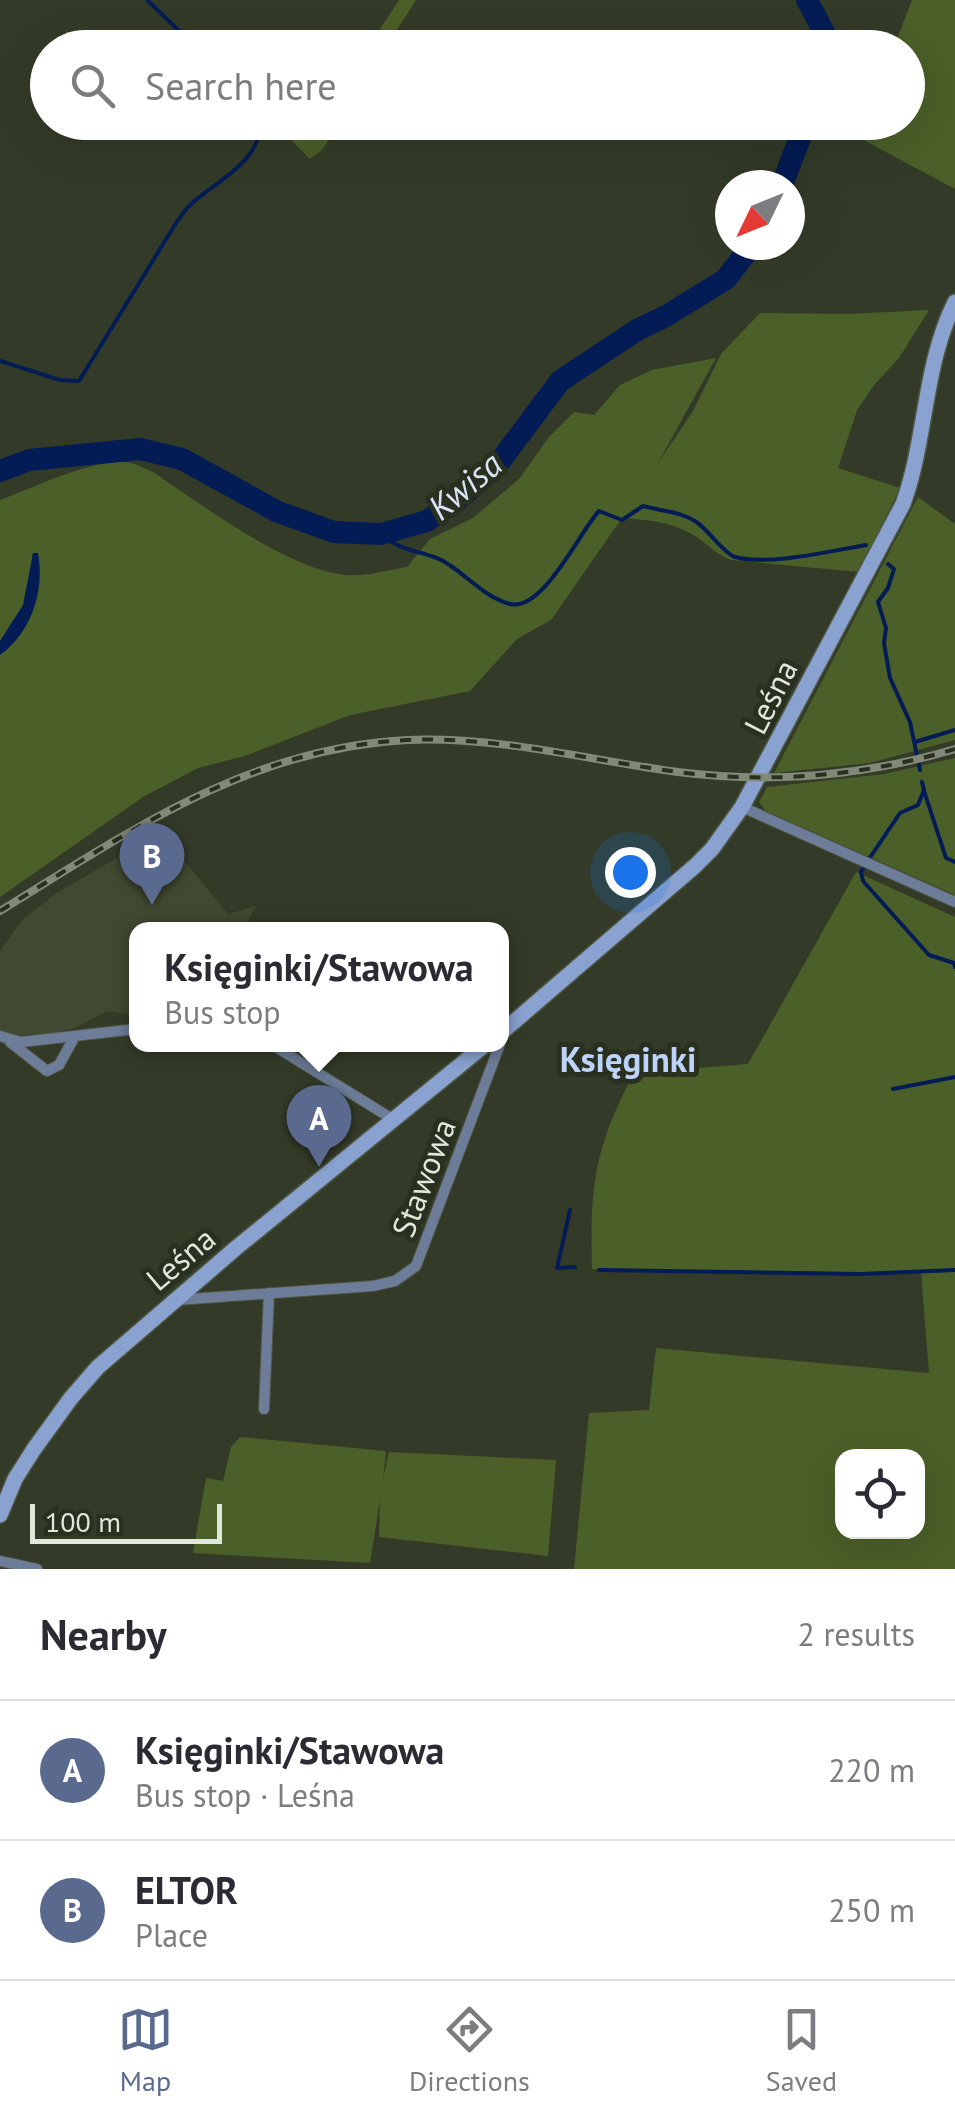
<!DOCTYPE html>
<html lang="en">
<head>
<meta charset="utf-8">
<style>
  :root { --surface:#fff; --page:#f2f2f3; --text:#2b2b33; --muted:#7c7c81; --line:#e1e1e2; --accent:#596a8e }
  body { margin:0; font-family:"PT Sans",sans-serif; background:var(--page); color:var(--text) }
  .controls { position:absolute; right:30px; bottom:30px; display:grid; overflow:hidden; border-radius:20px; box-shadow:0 10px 40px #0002 }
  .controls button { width:90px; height:90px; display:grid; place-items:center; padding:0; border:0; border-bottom:2px solid var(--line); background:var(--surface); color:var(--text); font:50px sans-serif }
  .compass { position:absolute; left:715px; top:170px; width:90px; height:90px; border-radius:50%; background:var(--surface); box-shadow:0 10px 40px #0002; rotate:227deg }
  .scale { position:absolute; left:30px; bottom:25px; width:192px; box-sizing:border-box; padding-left:10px; border:5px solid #e2e7db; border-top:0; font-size:28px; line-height:35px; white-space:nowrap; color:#e2e7db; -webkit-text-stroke:8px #29301f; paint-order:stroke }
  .you { position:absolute; left:630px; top:872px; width:35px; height:35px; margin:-25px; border:8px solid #fff; border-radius:50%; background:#1a73e8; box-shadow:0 0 0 15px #1a73e833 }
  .badge { display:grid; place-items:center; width:65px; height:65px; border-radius:50%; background:var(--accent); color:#fff; font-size:32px; font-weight:700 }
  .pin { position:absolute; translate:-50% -82px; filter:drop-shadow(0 2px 5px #0008) }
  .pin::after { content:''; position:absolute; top:52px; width:35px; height:30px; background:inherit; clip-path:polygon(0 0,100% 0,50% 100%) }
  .popup { position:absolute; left:129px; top:922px; width:380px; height:130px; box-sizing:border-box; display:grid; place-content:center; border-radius:20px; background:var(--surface); filter:drop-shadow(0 2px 8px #0005); font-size:32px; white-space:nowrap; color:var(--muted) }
  .popup b { font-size:38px; color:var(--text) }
  .popup::after { content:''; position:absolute; left:50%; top:100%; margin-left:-20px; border:20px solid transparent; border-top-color:var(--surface) }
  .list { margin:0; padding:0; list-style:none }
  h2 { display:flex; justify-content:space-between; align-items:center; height:130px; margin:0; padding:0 40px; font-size:42px }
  h2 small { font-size:32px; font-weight:400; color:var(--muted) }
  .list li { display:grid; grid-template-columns:65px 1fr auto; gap:30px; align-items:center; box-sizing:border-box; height:140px; padding:0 40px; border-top:2px solid var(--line) }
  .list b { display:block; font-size:38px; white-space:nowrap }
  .list p { margin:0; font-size:32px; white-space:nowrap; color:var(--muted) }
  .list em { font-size:32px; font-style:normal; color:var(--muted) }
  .icon { flex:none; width:55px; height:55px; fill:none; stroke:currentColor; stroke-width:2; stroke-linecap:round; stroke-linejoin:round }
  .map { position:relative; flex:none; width:955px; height:1569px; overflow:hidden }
  .search { position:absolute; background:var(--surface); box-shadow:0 10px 40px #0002; left:30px; right:30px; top:30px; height:110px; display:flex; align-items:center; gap:25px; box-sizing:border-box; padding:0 35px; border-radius:55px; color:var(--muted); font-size:38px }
  .sheet { height:410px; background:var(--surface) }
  nav { display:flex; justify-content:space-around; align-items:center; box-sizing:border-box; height:140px; border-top:2px solid var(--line); background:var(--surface); font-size:28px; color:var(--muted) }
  nav a { display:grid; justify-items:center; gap:5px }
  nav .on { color:var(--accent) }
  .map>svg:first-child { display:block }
  .built { fill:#404931 }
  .green { fill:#4b5f28; fill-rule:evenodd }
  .water { fill:#041c55 }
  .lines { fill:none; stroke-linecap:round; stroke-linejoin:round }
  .stream { stroke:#041c55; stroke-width:4 }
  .river { stroke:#041c55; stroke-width:22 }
  .street-casing { stroke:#4f5745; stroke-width:12 }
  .secondary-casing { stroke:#4f5745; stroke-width:18 }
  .street { stroke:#6d7c99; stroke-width:10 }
  .secondary { stroke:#8aa2d0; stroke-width:15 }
  .rail-casing { stroke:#828979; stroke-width:8 }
  .rail { stroke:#29301f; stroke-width:4; stroke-dasharray:11; stroke-linecap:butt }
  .labels { text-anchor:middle; stroke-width:10; stroke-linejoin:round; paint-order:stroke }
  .street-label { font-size:32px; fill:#e2e7db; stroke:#29301f }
  .water-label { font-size:35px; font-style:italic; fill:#dae4f6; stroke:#29301f }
  .neighbourhood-label { font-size:35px; font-weight:bold; fill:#bdd3fa; stroke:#29301f }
</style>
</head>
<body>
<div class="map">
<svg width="955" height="1569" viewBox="0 0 955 1569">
  <rect width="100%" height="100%" fill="#333b28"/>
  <path class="built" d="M161 832 228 914 256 906 244 929 136 930V1016L107 1011 75 1028 53 1033 17 1035 0 1031V951L22 920 57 893Z"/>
  <path class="green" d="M399 0H416L386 47H368Z
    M912 0H955V189L858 137 864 123 908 122V48L894 47Z
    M278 123H289L307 141 320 123H340L322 150 310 159 276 125Z
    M929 310 899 358 874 385 857 410 838 468 900 488 859 572 731 560C718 555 710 547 698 538 675 522 649 520 622 518L551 620 517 639 470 691 350 715 245 756 198 768 143 797 0 897V500C33 488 97 456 131 463 138 465 146 469 153 472 202 505 286 568 345 575 365 577 387 570 407 567L430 539 473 518 519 479 549 437 574 412 594 415 620 385 652 370 716 358 658 463 693 411 721 354 760 313 849 314Z
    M918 497 955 524V740L870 763 774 773Z
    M955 758V895L766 811 759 802 767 787 884 774Z
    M856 872 955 917V1569H574L589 1413 649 1410 656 1348 929 1373 921 1273 592 1269C590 1186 594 1148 634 1073L748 1064ZM842 1456H918V1532H842Z
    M240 1437 386 1451 383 1479 389 1452 556 1460 548 1556 379 1537 380 1500 370 1563 193 1553 206 1478 223 1481 231 1447Z"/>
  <path class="water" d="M33 553H38C45 591 31 633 0 655V641L23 605Z"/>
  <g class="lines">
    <path class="stream" d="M147 0 197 48
      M0 361 60 380 79 381 176 223C182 215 188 205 197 199 221 179 262 159 260 122
      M381 534C406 556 428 549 451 566 470 579 487 598 510 604 543 612 580 531 599 511L622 520 643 506C660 511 679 511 695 521 708 529 723 553 735 557 768 566 831 551 866 545
      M888 564 894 569 888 588 878 602 886 628 884 643 890 678 910 722 920 770
      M915 742 955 730
      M924 791 946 858 955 862
      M869 859 900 813 918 805 924 790 922 782
      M864 867 861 872 863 881 929 955 954 963 955 967
      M893 1089 955 1077
      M570 1210 557 1268 575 1267
      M599 1270 860 1274 955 1270"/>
    <path class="river" d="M807 0 827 38 826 48
      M782 185 806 122
      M0 471 29 460 140 449 182 459 278 512 334 532 381 534 427 521 465 494 501 460 560 381 637 330 666 316 726 279 752 245"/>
    <g class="street-casing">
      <path id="street" d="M742 807 955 902
        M0 1036 21 1042 136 1029
        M10 1042 47 1071 59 1065 75 1036
        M271 1044 394 1120
        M177 1300 373 1286 395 1281 416 1266 500 1044
        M264 1409 269 1293
        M0 1561 37 1569"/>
    </g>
    <g class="secondary-casing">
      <path id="secondary" d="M502 1032 695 866 712 849 742 807 903 504C927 438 923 367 955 302
        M0 1515 15 1479 34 1449 71 1398 98 1367 236 1248 486 1044"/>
    </g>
    <use href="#street" class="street"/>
    <use href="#secondary" class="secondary"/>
    <g class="rail-casing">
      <path id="rail" d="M0 911C130 831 249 748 407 740 498 736 588 760 678 772 772 784 864 776 955 749"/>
    </g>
    <use href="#rail" class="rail"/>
  </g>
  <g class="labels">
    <g class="street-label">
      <text transform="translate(771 697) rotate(-63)" y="11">Leśna</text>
      <text transform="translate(424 1178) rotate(-69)" y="11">Stawowa</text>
      <text transform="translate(181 1259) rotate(-40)" y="11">Leśna</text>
    </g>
    <g class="water-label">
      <text transform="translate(465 486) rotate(-40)" y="12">Kwisa</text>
    </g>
    <g class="neighbourhood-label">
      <text x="628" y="1072">Księginki</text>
    </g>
  </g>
</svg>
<div class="controls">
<button><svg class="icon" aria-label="locate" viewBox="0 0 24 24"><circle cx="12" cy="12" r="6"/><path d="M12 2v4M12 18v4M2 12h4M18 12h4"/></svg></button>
</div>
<svg class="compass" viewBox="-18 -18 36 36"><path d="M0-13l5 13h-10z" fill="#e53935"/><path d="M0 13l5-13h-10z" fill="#7c7c81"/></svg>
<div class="scale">100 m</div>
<div class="you"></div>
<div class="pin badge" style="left:319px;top:1167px">A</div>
<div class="popup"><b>Księginki/Stawowa</b>Bus stop</div>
<div class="pin badge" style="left:152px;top:905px">B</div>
<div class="search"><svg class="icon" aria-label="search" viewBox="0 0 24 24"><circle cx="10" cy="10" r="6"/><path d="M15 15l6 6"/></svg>Search here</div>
</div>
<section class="sheet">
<h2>Nearby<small>2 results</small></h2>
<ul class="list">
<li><span class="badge">A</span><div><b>Księginki/Stawowa</b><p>Bus stop · Leśna</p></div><em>220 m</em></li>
<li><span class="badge">B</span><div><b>ELTOR</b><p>Place</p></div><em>250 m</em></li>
</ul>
</section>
<nav>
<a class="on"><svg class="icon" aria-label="map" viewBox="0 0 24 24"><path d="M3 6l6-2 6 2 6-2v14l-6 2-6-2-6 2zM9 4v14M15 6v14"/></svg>Map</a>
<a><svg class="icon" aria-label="directions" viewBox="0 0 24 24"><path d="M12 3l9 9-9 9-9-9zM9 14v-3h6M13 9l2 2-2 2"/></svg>Directions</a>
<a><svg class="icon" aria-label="saved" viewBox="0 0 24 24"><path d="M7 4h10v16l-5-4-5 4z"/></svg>Saved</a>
</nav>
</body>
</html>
